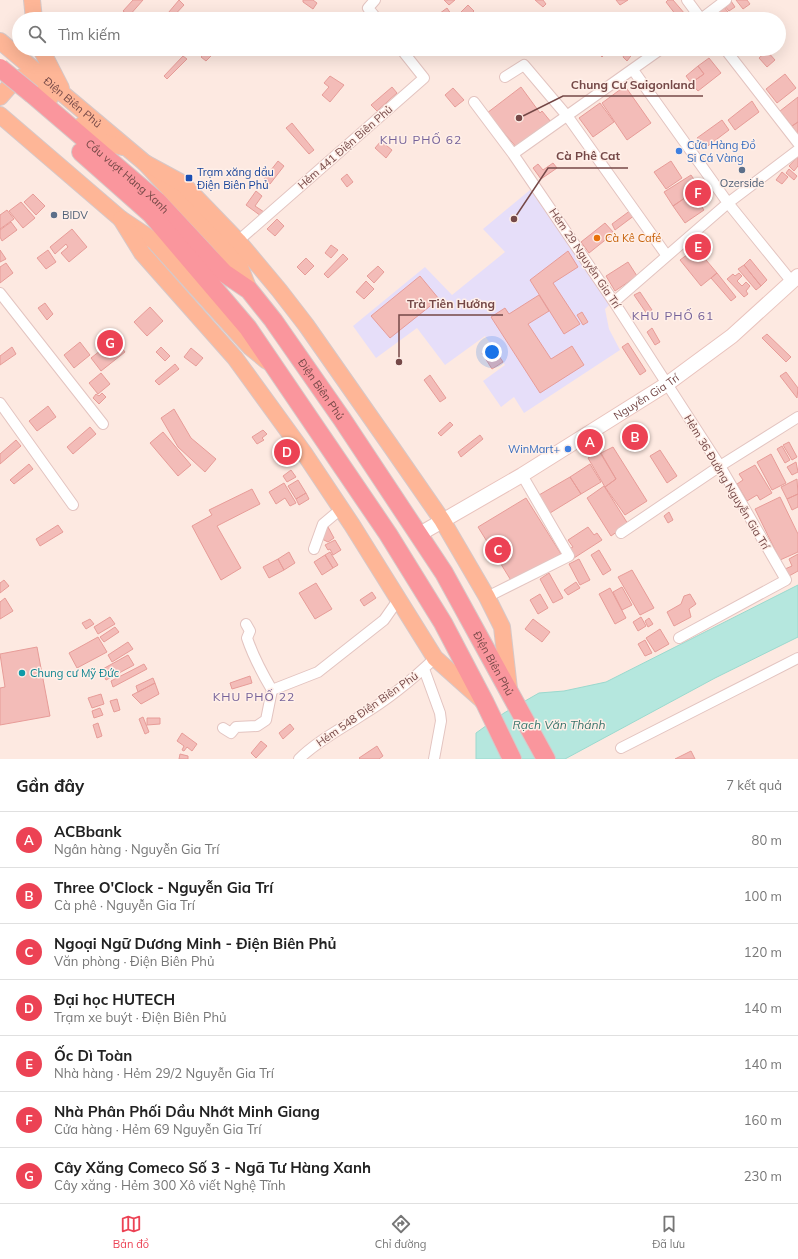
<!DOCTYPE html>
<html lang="vi">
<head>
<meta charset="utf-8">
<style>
  :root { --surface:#fff; --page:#f6f6f6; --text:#222; --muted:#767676; --line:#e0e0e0; --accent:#ec4254 }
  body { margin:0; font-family:Mulish,sans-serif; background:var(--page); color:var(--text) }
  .you { position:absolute; left:492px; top:352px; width:14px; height:14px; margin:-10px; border:3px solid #fff; border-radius:50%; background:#1a73e8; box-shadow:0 0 0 6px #1a73e833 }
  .badge { display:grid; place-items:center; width:26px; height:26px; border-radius:50%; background:var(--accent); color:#fff; font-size:13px; font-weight:700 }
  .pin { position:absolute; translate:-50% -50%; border:2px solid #fff; box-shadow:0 1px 4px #0006 }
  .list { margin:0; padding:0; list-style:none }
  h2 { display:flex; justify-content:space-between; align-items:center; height:52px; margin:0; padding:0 16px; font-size:17px }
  h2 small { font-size:13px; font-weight:400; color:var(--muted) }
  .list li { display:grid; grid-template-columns:26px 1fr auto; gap:12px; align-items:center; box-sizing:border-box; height:56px; padding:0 16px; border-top:1px solid var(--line) }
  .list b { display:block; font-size:15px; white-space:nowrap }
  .list p { margin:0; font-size:13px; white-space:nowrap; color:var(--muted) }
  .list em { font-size:13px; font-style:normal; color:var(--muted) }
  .icon { flex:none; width:22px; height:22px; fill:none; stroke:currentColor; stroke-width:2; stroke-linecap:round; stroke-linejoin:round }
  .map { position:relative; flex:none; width:798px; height:759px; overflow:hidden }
  .search { position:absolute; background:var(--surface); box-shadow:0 4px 16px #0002; left:12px; right:12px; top:12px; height:44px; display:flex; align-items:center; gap:10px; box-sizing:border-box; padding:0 14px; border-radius:22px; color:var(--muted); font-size:15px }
  .sheet { height:444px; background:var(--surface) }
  nav { display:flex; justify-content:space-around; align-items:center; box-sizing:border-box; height:56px; border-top:1px solid var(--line); background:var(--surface); font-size:11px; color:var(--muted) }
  nav a { display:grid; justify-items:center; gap:2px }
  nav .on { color:var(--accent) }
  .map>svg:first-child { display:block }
  .education { fill:#e6def9 }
  .water { fill:#b5e7de; stroke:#9bd9ce }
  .building { fill:#f3bcb8; stroke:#e79c98 }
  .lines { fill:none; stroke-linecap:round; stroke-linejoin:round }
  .street-casing { stroke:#e3c4c0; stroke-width:12 }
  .secondary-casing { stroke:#e9c3bd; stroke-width:16 }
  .primary-casing { stroke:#d6c8c8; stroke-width:18 }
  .highway-casing { stroke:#d6c8c8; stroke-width:20 }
  .street { stroke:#fff; stroke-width:10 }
  .secondary { stroke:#fff; stroke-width:14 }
  .primary { stroke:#feb697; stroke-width:16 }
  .highway { stroke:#fa969d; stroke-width:18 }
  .highway-bridge-casing { stroke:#d6c8c8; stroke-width:20; stroke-linecap:butt }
  .highway-bridge { stroke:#fa969d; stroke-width:18 }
  .shop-dot { fill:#3f7fe0; stroke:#ffefe8; stroke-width:1.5 }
  .service-dot { fill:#5c6f8a; stroke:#ffefe8; stroke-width:1.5 }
  .transit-dot { fill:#1a4fb4; stroke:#ffefe8; stroke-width:1.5 }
  .food-dot { fill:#e8710a; stroke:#ffefe8; stroke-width:1.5 }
  .culture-dot { fill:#0f9aa8; stroke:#ffefe8; stroke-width:1.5 }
  .labels { text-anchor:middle; stroke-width:3; stroke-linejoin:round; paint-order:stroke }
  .street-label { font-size:11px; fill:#754847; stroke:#ffefe8 }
  .shop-label { font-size:11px; fill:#366cbe; stroke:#ffefe8; text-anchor:start }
  .transit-label { font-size:11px; fill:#164399; stroke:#ffefe8; text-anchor:start }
  .service-label { font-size:11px; fill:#4e5e75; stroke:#ffefe8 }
  .food-label { font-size:11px; fill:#c56008; stroke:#ffefe8; text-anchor:start }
  .culture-label { font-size:11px; fill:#0d838f; stroke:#ffefe8; text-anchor:start }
  .neighbourhood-label { font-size:12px; letter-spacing:1px; fill:#756299; stroke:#ffefe8 }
  .water-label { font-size:12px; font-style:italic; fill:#38746b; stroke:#ffefe8 }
  .leader { fill:none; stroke:#754847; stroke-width:1.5 }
  .callout-dot { fill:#754847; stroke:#ffefe8; stroke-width:1.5 }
  .callout-label { font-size:12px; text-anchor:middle; font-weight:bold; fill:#754847; stroke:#ffefe8; stroke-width:3; stroke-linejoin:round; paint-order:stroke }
</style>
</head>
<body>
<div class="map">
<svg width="798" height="759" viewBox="0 0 798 759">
  <rect width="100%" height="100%" fill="#fde9e1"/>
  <path class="education" d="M530 190 568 240 609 305 605 309 609 329 620 350 524 413 514 397 501 407 483 381 505 365 485 336 445 365 417 328 376 358 353 326 425 267 452 295 505 252 483 229Z"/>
  <path class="water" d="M798 585V637L715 678 565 759H476V733L504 713 539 693 564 691 606 682Z"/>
  <path class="building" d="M133 0H143L129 16 123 11Z
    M179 0 184 5 171 19H163Z
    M303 0H313L317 3 313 9 303 2Z
    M444 0H455L449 5Z
    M535 0H543L546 4 543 7Z
    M616 0H628L620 5Z
    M668 0H673L685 14 679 19 666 2Z
    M736 0H747L750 4 743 9Z
    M731 1 735 7 729 11 724 5Z
    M468 5 474 11 467 18 461 12Z
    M724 7 732 17 730 19H716L714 16Z
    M447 8 451 14 444 19H432Z
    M209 49H218L206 61 201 57Z
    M600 49H604L607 52 602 57 597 52 595 54 593 52Z
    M623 49 628 51 630 49 634 52 627 61 623 57 624 55 621 52Z
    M767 51 775 60 767 67 759 58Z
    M183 56 187 59 167 79 164 76Z
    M709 58 721 73 698 91 691 83 704 74 698 66Z
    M698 66 704 74 691 83 686 76Z
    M785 74 796 88 777 103 766 89Z
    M330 76 344 85 330 102 322 95 329 87 324 83Z
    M625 86 651 123 627 140 602 103Z
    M392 87 397 93 377 111 371 105Z
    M521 87 540 113 542 111 551 122 517 148 487 113Z
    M453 88 464 100 455 107 445 95Z
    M798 97V122L792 126 780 111Z
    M752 101 759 112 735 130 728 120Z
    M600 103 614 122 593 137 579 118Z
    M722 120 729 130 705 148 697 138Z
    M798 122V135L792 126Z
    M292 123 314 150 309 154 286 128Z
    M381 141 392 150 386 158 375 148Z
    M798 156V166L794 171 789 166Z
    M278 161 284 166 270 184 264 179Z
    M671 161 682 178 666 189 654 172Z
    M553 163 557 168 541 179 533 168 538 164 543 170Z
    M789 169 797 176 794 180 786 173Z
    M782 172 788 177 782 184 776 180Z
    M347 174 353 182 347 187 341 179Z
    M691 175 700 188 673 206 664 192Z
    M256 191 262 196 255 206 264 212 261 216 246 205Z
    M692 193 704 210 685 223 673 206Z
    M33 194 45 206 36 215 24 202Z
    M21 202 35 218 23 228 9 211Z
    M7 210 14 219 0 229V215Z
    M631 210 635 215 615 230 612 224Z
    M277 219 284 226 275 236 267 229Z
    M11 222 17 230 2 241 0 237V230Z
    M605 223 614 233 589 253 581 242Z
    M72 229 87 247 69 262 61 253 68 247 66 244 55 254 50 247Z
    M695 241 703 250 700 253 692 244Z
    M331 245 338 250 331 258 325 253Z
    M696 248 717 273 701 286 680 260Z
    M0 250 6 259 0 262Z
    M48 250 56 262 46 269 37 258Z
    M568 251 578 267 553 283 580 324 564 334 530 280Z
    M343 254 348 259 328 278 324 274Z
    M306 258 314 266 305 275 297 267Z
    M750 259 767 280 761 286 744 265Z
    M628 262 637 276 615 291 606 276Z
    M6 263 13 273 0 283V267Z
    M744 265 761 286 756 290 738 269Z
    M378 266 384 272 374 283 367 276Z
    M717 273 736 297 731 301 711 278Z
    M739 273 742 276 737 281 742 286 746 282 750 286 746 291 748 294 744 297 727 279 733 274 735 276Z
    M420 276 439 299 390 338 371 316Z
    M366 281 374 289 364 299 356 292Z
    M640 292 652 310 647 314 634 295Z
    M539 295 549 311 528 324 551 359 572 346 584 365 540 393 491 317 505 308 509 314Z
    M45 303 53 314 47 320 38 308Z
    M150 307 163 321 147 336 134 322Z
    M582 312 588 322 583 325 577 315Z
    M652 328 660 342 655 345 647 332Z
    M767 334 791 357 786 362 762 338Z
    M115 339 125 352 101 371 91 358Z
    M80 342 90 355 74 368 64 355Z
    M628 343 646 371 640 375 622 347Z
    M12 347 16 354 0 365V356Z
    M161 347 170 356 165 361 156 352Z
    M493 347 503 362 492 369 482 353Z
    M191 348 203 358 196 366 184 357Z
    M175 364 179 369 159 385 155 381Z
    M786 372 798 388 797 398 780 376Z
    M101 373 110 384 98 394 89 383Z
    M430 375 446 398 440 402 424 380Z
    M102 393 106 397 99 404 93 398 96 394 99 396Z
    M48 406 56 417 37 431 29 421Z
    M174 409 191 438 216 459 205 472 178 447 161 418Z
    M450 422 453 425 441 436 438 433Z
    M90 427 96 434 73 454 67 447Z
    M263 430 267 434 262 438 264 440 257 444 252 437Z
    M163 432 191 465 178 476 150 443Z
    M480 435 483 439 461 457 458 452Z
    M16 440 21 446 0 464V454Z
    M789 442 797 457 792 460 783 445Z
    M782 446 790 460 785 463 777 449Z
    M613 447 647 501 625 515 605 487 616 479 601 453Z
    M660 450 677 476 667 483 650 456Z
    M599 451 616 479 605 487 588 458Z
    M771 454 786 483 772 490 757 462Z
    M796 462 798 472 792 475 787 467Z
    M29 464 33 469 14 484 10 480Z
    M590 464 601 482 581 494 570 477Z
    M755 465 772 493 760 500 757 495 747 501 737 484 743 480 739 474Z
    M291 470 296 477 287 482 283 476Z
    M570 477 581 494 550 513 539 495Z
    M797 479 798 494 787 499 781 487Z
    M298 480 306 493 296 499 288 486Z
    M284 483 296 503 290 506 285 498 276 504 269 492Z
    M604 486 628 524 611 536 587 498Z
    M252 489 260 504 217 526 241 568 221 580 192 526 212 515 209 510Z
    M306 493 309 499 299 505 296 499Z
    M798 494V507L792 510 787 499Z
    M780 497 798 534V552L780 560 755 509Z
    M526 498 561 554 512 582 478 527Z
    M669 512 673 520 668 523 664 516Z
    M58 525 63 532 40 546 36 539Z
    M328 527 334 538 328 542 320 538 321 533Z
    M588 527 594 535 597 533 602 540 574 558 569 549 573 547 568 540Z
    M335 540 341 550 333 555 330 549 328 550 325 545Z
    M599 550 611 570 603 575 591 555Z
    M289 552 295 563 284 570 278 559Z
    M330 552 338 565 333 568 325 555Z
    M798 554V571L789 576 785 569 792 566 789 559Z
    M325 555 333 568 322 575 314 562Z
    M278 559 284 570 269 578 263 567Z
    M579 559 590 580 580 585 569 564Z
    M632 570 654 608 640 615 618 577Z
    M549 573 563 598 553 603 540 579Z
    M4 580 9 586 0 593V583Z
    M576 582 580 588 568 595 564 590Z
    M316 583 332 609 315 619 299 593Z
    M622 587 632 605 622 610 613 592Z
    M610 588 626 618 615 624 599 594Z
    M372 592 376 598 364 606 360 600Z
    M540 594 548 608 538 614 530 600Z
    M690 594 696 604 689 609 691 617 674 626 667 612 681 604 684 596Z
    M5 598 13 611 0 619V602Z
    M110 617 115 624 98 634 94 627Z
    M641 617 646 626 638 631 633 622Z
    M649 618 653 624 648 627 645 621Z
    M90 619 94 624 86 629 82 623Z
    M533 619 550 632 542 642 525 629Z
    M115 627 119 632 104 642 100 637Z
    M660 629 669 644 655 652 646 638Z
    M98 637 107 652 77 668 69 653Z
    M645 640 652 653 645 656 638 644Z
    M128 642 133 649 112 662 108 655Z
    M37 647 50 716 0 725V688L5 687 0 654Z
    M128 655 134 665 106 680 101 670Z
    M144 664 147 669 113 687 111 681Z
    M250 676 252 683 232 689 230 683Z
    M153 678 155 683 138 692 136 686Z
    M155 683 159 694 141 704 132 695Z
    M101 694 104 704 92 708 88 698Z
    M117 699 120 710 114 712 110 701Z
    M100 708 103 715 94 718 92 711Z
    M143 717 149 732 145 734 139 719Z
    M147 718H160V724L147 725Z
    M98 723 102 736 97 738 93 725Z
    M290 724 294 729 283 739 279 733Z
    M182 733 197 744 192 751 187 747 184 751 182 750 184 746 177 741Z
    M261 741 267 746 256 758 251 753Z
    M377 746 383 756 379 759H360L359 758Z
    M691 751 695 759H675Z
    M180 754 188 756V759H179Z"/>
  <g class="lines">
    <g class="street-casing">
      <path id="street" d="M375 0 368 8 377 19
        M687 0 701 19
        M701 19 726 0
        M725 49 798 143
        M633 70 728 203 792 282
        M505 77 524 65 568 117 667 256
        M474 102 513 154 614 302 720 466 786 580 679 638
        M513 154 661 49
        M238 241 424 78 401 49
        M0 293 103 424
        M614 302 728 203 798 150
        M0 403 73 505
        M621 533 720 466 798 417
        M314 549 323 524 341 509
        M487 597 569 556 522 475
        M246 624 250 631 247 638C253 656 262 673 272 690
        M424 669 440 713 441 721 434 759
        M223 728 231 733 236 727 257 726 266 720 272 690 318 672 384 620 398 600
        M621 748 798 658
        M299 759C317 741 341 729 362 715 389 699 412 680 435 658"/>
    </g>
    <g class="secondary-casing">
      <g id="secondary">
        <path id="s1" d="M418 535 522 475 667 384 732 336 798 276"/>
      </g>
    </g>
    <g class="primary-casing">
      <g id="primary">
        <path d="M32 0 34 19"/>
        <path id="s2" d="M0 41 145 163 219 242 240 267 249 290"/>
        <path d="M41 49 61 88"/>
        <path d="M0 97 14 81 22 77 27 78 50 98"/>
        <path d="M0 115 121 219 154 241 250 347 267 361"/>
        <path d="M82 125 102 142 123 147"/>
        <path d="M145 163 182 183 238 241 279 290 306 325 390 445 442 520 487 597 502 627 509 689"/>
        <path d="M121 219 142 253 235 358 304 453 352 525 435 658 482 700"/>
      </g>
    </g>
    <g class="highway-casing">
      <g id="highway">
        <path id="s3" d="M32 94 157 201 224 273 249 290 273 320 342 419 444 573 546 759"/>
        <path d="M81 152 151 214 248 328 388 534 443 623 485 703 512 759"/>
      </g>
    </g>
    <use href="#street" class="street"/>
    <use href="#secondary" class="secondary"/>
    <use href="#primary" class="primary"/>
    <use href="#highway" class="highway"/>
    <g class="highway-bridge-casing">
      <path id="highway-bridge" d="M0 68 32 94"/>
    </g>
    <use href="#highway-bridge" class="highway-bridge"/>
  </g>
  <g class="shop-dot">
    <circle cx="679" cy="151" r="4"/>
    <circle cx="568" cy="449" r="4"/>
  </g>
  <g class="service-dot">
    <circle cx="742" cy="170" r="4"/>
    <circle cx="54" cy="215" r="4"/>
  </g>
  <rect class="transit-dot" x="185" y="174" width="8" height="8" rx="2"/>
  <circle class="food-dot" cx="597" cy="238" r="4"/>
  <circle class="culture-dot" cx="22" cy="673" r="4"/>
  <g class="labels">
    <g class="street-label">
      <text dy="4" stroke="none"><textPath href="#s2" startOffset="95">Điện Biên Phủ</textPath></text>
      <text transform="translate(345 147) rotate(-41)" y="4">Hẻm 441 Điện Biên Phủ</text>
      <text dy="4" stroke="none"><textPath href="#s3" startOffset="126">Cầu vượt Hàng Xanh</textPath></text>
      <text transform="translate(585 258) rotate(56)" y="4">Hẻm 29 Nguyễn Gia Trí</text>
      <text dy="4" stroke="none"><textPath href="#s3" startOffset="416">Điện Biên Phủ</textPath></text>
      <text dy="4" stroke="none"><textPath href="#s1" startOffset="267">Nguyễn Gia Trí</textPath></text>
      <text transform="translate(727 482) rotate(59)" y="4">Hẻm 36 Đường Nguyễn Gia Trí</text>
      <text dy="4" stroke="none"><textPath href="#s3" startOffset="740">Điện Biên Phủ</textPath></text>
      <text transform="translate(367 709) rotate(-35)" y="4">Hẻm 548 Điện Biên Phủ</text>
    </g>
    <g class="shop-label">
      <text x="687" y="149">Cửa Hàng Đồ<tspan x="687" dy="13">Si Cá Vàng</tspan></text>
      <text x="560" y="453" text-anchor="end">WinMart+</text>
    </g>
    <g class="transit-label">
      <text x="197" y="176">Trạm xăng dầu<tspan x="197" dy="13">Điện Biên Phủ</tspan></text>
    </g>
    <g class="service-label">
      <text x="742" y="187">Ozerside</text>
      <text x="62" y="219" text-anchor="start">BIDV</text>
    </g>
    <g class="food-label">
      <text x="605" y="242">Cà Kê Café</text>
    </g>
    <g class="culture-label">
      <text x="30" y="677">Chung cư Mỹ Đức</text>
    </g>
    <g class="neighbourhood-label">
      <text x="421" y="144">KHU PHỐ 62</text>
      <text x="673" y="320">KHU PHỐ 61</text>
      <text x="254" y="701">KHU PHỐ 22</text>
    </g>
    <g class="water-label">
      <text x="559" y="729">Rạch Văn Thánh</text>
    </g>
  </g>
  <path class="leader" d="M519 118L563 96H703M514 219L548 168H628M399 362L399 315H503"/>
  <g class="callout-dot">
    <circle cx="519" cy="118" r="4"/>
    <circle cx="514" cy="219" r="4"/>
    <circle cx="399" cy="362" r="4"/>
  </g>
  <g class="callout-label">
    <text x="633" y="89">Chung Cư Saigonland</text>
    <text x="588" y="160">Cà Phê Cat</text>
    <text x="451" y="308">Trà Tiên Hưởng</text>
  </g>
</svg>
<div class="you"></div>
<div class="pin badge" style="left:590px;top:442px">A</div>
<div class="pin badge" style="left:635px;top:437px">B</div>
<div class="pin badge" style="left:498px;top:550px">C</div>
<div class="pin badge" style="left:287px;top:452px">D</div>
<div class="pin badge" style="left:698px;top:247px">E</div>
<div class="pin badge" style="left:698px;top:193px">F</div>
<div class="pin badge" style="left:110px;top:343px">G</div>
<div class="search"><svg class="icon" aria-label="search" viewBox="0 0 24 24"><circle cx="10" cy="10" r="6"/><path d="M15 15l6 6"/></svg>Tìm kiếm</div>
</div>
<section class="sheet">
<h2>Gần đây<small>7 kết quả</small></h2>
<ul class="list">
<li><span class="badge">A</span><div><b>ACBbank</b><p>Ngân hàng · Nguyễn Gia Trí</p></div><em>80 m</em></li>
<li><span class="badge">B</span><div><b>Three O'Clock - Nguyễn Gia Trí</b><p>Cà phê · Nguyễn Gia Trí</p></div><em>100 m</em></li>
<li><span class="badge">C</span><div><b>Ngoại Ngữ Dương Minh - Điện Biên Phủ</b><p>Văn phòng · Điện Biên Phủ</p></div><em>120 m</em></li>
<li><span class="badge">D</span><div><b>Đại học HUTECH</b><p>Trạm xe buýt · Điện Biên Phủ</p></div><em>140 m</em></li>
<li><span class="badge">E</span><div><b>Ốc Dì Toàn</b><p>Nhà hàng · Hẻm 29/2 Nguyễn Gia Trí</p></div><em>140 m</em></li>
<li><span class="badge">F</span><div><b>Nhà Phân Phối Dầu Nhớt Minh Giang</b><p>Cửa hàng · Hẻm 69 Nguyễn Gia Trí</p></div><em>160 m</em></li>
<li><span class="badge">G</span><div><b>Cây Xăng Comeco Số 3 - Ngã Tư Hàng Xanh</b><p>Cây xăng · Hẻm 300 Xô viết Nghệ Tĩnh</p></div><em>230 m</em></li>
</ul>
</section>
<nav>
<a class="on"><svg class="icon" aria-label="map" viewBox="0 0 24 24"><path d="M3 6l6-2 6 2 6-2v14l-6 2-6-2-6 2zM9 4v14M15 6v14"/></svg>Bản đồ</a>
<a><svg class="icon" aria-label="directions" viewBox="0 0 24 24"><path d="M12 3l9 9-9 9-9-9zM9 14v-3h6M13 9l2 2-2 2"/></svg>Chỉ đường</a>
<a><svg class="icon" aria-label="saved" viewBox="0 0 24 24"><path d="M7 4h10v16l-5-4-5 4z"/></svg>Đã lưu</a>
</nav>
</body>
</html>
